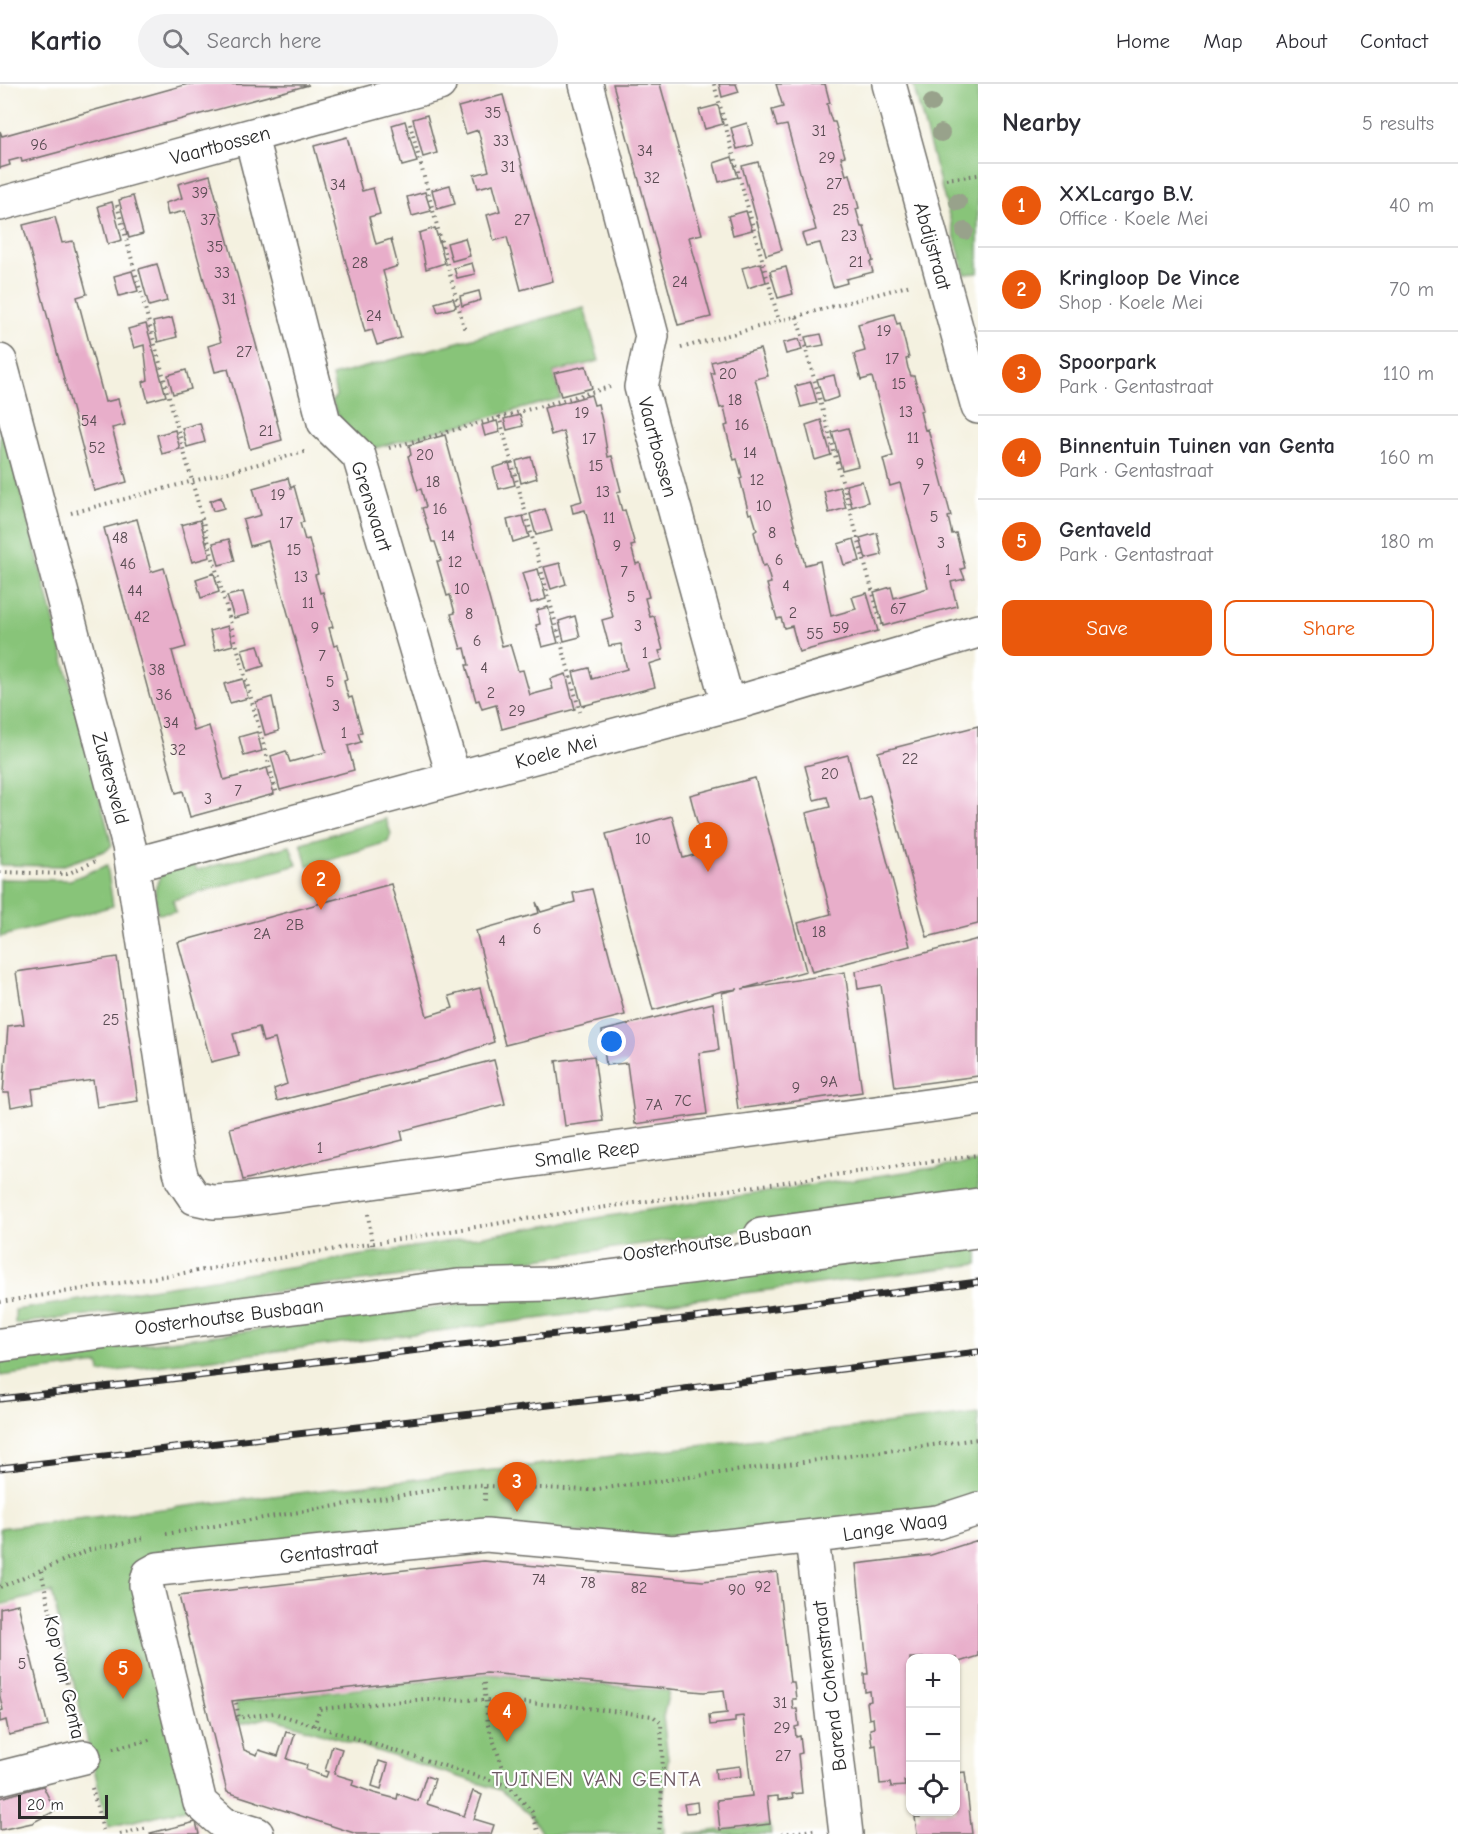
<!DOCTYPE html>
<html lang="en">
<head>
<meta charset="utf-8">
<style>
  :root { --surface:#fff; --page:#f2f2f3; --text:#2b2b33; --muted:#7c7c81; --line:#e1e1e2; --accent:#ea580c }
  body { margin:0; font-family:"Comic Neue",sans-serif; background:var(--page); color:var(--text) }
  .controls { position:absolute; right:18px; bottom:18px; display:grid; overflow:hidden; border-radius:12px; box-shadow:0 2px 4px #0004 }
  .controls button { width:54px; height:54px; display:grid; place-items:center; padding:0; border:0; border-bottom:2px solid var(--line); background:var(--surface); color:var(--text); font:30px sans-serif }
  .scale { position:absolute; left:18px; bottom:15px; width:90px; box-sizing:border-box; padding-left:6px; border:3px solid #2b2b2b; border-top:0; font-size:16px; line-height:21px; white-space:nowrap; color:#2b2b2b; -webkit-text-stroke:4px #fff; paint-order:stroke }
  .you { position:absolute; left:612px; top:958px; width:21px; height:21px; margin:-15px; border:4px solid #fff; border-radius:50%; background:#1a73e8; box-shadow:0 0 0 9px #1a73e833 }
  .badge { display:grid; place-items:center; width:39px; height:39px; border-radius:50%; background:var(--accent); color:#fff; font-size:20px; font-weight:700 }
  .pin { position:absolute; translate:-50% -50px; filter:drop-shadow(0 2px 3px #0008) }
  .pin::after { content:''; position:absolute; top:32px; width:21px; height:18px; background:inherit; clip-path:polygon(0 0,100% 0,50% 100%) }
  .list { margin:0; padding:0; list-style:none }
  h2 { display:flex; justify-content:space-between; align-items:center; height:78px; margin:0; padding:0 24px; font-size:26px }
  h2 small { font-size:20px; font-weight:400; color:var(--muted) }
  .list li { display:grid; grid-template-columns:39px 1fr auto; gap:18px; align-items:center; box-sizing:border-box; height:84px; padding:0 24px; border-top:2px solid var(--line) }
  .list b { display:block; font-size:22px; white-space:nowrap }
  .list p { margin:0; font-size:20px; white-space:nowrap; color:var(--muted) }
  .list em { font-size:20px; font-style:normal; color:var(--muted) }
  .actions { display:flex; gap:12px; padding:18px 24px }
  .actions a { flex:1; padding:14px 0; border:2px solid var(--accent); border-radius:12px; text-align:center; font-size:21px; color:var(--accent) }
  .actions .main { background:var(--accent); color:#fff }
  .icon { flex:none; width:33px; height:33px; fill:none; stroke:currentColor; stroke-width:2; stroke-linecap:round; stroke-linejoin:round }
  .map { position:relative; flex:none; width:978px; height:1750px; overflow:hidden }
  header { display:flex; align-items:center; gap:36px; box-sizing:border-box; height:84px; padding:0 30px; background:var(--surface); border-bottom:2px solid var(--line) }
  header strong { font-size:28px }
  nav { display:flex; gap:33px; margin-inline-start:auto; font-size:21px }
  .search { width:420px; height:54px; background:var(--page); display:flex; align-items:center; gap:15px; box-sizing:border-box; padding:0 21px; border-radius:33px; color:var(--muted); font-size:22px }
  main { display:flex }
  aside { flex:1; background:var(--surface) }
  .map>svg:first-child { display:block }
  .green { fill:#88c479; stroke:#5a7852; stroke-width:1.5 }
  .building { fill:#e8aeca }
  .lines { fill:none; stroke-linecap:round; stroke-linejoin:round }
  .minor-casing { stroke:#71706a; stroke-width:36 }
  .path { stroke:#71706a; stroke-width:4; stroke-dasharray:1.5 4.5; stroke-linecap:butt }
  .minor { stroke:#fff; stroke-width:33 }
  .rail-casing { stroke:#2b2b2b; stroke-width:7 }
  .rail { stroke:#fff; stroke-width:4.5; stroke-dasharray:14; stroke-linecap:butt }
  .tree { fill:#98a28b }
  .labels { text-anchor:middle; stroke-width:4.5; stroke-linejoin:round; paint-order:stroke }
  .number-label { font-size:16px; fill:#5a4c53 }
  .street-label { font-size:20px; fill:#2b2b2b; stroke:#fff }
  .neighbourhood-label { font-size:21px; letter-spacing:1.5px; fill:#6d5963; stroke:#fff }
</style>
</head>
<body>
<header>
<strong>Kartio</strong>
<div class="search"><svg class="icon" aria-label="search" viewBox="0 0 24 24"><circle cx="10" cy="10" r="6"/><path d="M15 15l6 6"/></svg>Search here</div>
<nav><a>Home</a><a>Map</a><a>About</a><a>Contact</a></nav>
</header>
<main>
<div class="map">
<svg width="978" height="1750" viewBox="0 0 978 1750">
  <rect width="100%" height="100%" fill="#fff"/>
  <filter id="ink" filterUnits="userSpaceOnUse"><feTurbulence type="fractalNoise" baseFrequency=".0167" numOctaves="2"/><feDisplacementMap in="SourceGraphic" scale="12" xChannelSelector="R" yChannelSelector="G"/><feConvolveMatrix kernelMatrix="1 2 1 2 8 2 1 2 1" color-interpolation-filters="sRGB"/></filter>
  <filter id="wash" filterUnits="userSpaceOnUse"><feTurbulence type="fractalNoise" baseFrequency=".008" numOctaves="4" result="noise"/><feDisplacementMap in="SourceGraphic" scale="24" xChannelSelector="R" yChannelSelector="G"/><feGaussianBlur stdDeviation="1.35" result="paint"/><feColorMatrix in="noise" values="0 0 0 0 0 0 0 0 0 0 0 0 0 0 0 0 0 1.4 0 .05"/><feComposite in="paint" operator="in"/></filter>
  <g filter="url(#wash)">
    <rect width="100%" height="100%" fill="#f4f1e0"/>
    <path class="green" d="M913 0H978V189L965 190Z
      M584 224 599 277 554 288 561 314 368 366 343 345 332 317 336 312 332 292Z
      M0 328 112 761 107 766 61 782 0 781Z
      M386 735 391 750 388 758 307 782 301 759Z
      M290 762 297 781 173 816 176 828 157 830 155 805 164 784 191 777 197 786Z
      M107 781 113 822 0 853V795L70 796Z
      M978 1078V1112L523 1177 15 1240V1226C336 1177 656 1121 978 1078Z
      M978 1156V1180L100 1289 99 1280 0 1292V1278Z
      M978 1329V1419L669 1457 484 1441 135 1480 194 1723 108 1743 52 1508 0 1521V1444Z
      M487 1590 669 1607 663 1633 668 1674 663 1717 664 1750H542L532 1733 500 1706 270 1633 238 1641 236 1619Z
      M770 1740 771 1750H685Z"/>
    <g id="blocks">
      <path class="building" d="M188 0 309 1 22 78 21 74 9 77 10 81 0 84V47L2 52Z
        M613 0H660L702 150 689 153 711 233 678 241Z
        M719 0H736L739 8 722 13Z
        M776 0H825L830 19 827 20 829 29 832 38H835L845 72 841 73 846 91 850 90 859 124 856 125 861 143H864L873 177 870 178 873 188 846 195 847 199 833 203 820 159 806 162 802 150 816 146 787 41 777 43 772 26 783 23Z
        M503 11 553 197 521 206 507 153 494 157 487 131 500 127 493 100 478 104 474 91 489 87 478 46 466 50 458 23Z
        M718 21 723 40 705 45 699 26Z
        M427 31 437 69 423 73 413 35Z
        M405 37 417 78 402 82 392 41Z
        M747 39 753 61 737 65 731 44Z
        M347 53 362 107 373 104 380 130 369 133 376 160 391 155 398 182 383 187 401 254 377 261 372 246 365 248 314 62Z
        M732 73 738 93 719 98 714 79Z
        M758 78 782 166 766 171 742 82Z
        M210 91 282 356 250 365 228 285 215 288 208 262 221 258 185 127 168 131 165 119 182 114 178 100Z
        M450 101 455 120 437 125 432 106Z
        M425 108 431 127 412 132 407 113Z
        M133 112 143 150 129 154 119 116Z
        M112 118 122 156 108 160 98 122Z
        M746 127 752 146 733 151 728 132Z
        M55 133 62 159 73 157 87 210 77 213 105 318 118 315 125 341 112 344 127 398 94 407 23 141Z
        M435 144 445 179 426 185 419 149Z
        M465 154 470 172 452 177 447 159Z
        M472 179 475 190 457 194 454 184Z
        M761 179 766 198 748 204 742 184Z
        M157 180 167 217 149 222 139 185Z
        M786 183 793 210 778 214 770 187Z
        M132 187 138 207 119 212 114 192Z
        M479 207 481 216 462 222 460 212Z
        M453 214 456 223 438 228 435 219Z
        M894 230 897 240 900 239 909 274 906 275 908 284 911 292H914L923 326 920 327 922 336 925 346 928 345 951 432 948 433 952 450 956 449 965 484 961 485 965 495 951 498 957 522 883 542 874 508 891 503 894 514 928 504 900 399 890 402 883 375 893 372 872 293 861 296 854 270 865 267 858 240Z
        M172 234 177 253 158 258 153 238Z
        M146 240 166 312 148 317 143 298 148 296 144 261 134 264 128 245Z
        M821 250 824 261 808 264 805 253Z
        M799 255 802 266 786 270 783 259Z
        M760 265 768 292 755 295 805 481 820 477 831 532 856 525 852 513 867 509 878 547 799 568 792 542 784 544 781 534 777 535 767 500 771 499 766 481 763 482 754 448 757 446 752 429 749 430 740 395 742 394 740 385 737 375 734 376 725 342 728 341 724 323 720 324 711 289H714L711 278Z
        M586 282 592 304 561 312 554 289Z
        M186 286 191 305 173 310 168 291Z
        M834 291 839 313 824 318 817 295Z
        M811 298 817 319 801 323 795 302Z
        M591 311 594 321 598 320 602 337 608 373 612 372 621 407 617 408 622 427 625 426 635 461 631 462 636 480 640 479 649 513 645 514 650 533 654 532 663 566 659 567 662 576 649 580 655 603 582 622 573 588 589 584 592 595 627 585 621 560 609 562 602 536 613 533 585 426 573 429 571 420 582 417 563 347 551 351 544 324Z
        M520 331 523 342 507 346 504 335Z
        M821 336 831 371 815 376 806 341Z
        M497 337 500 348 485 352 482 341Z
        M200 339 205 358 187 363 182 344Z
        M848 344 858 382 842 386 832 348Z
        M175 346 180 365 162 370 157 351Z
        M445 351 502 562 510 560 518 587 523 586 530 611 553 605 550 595 566 590 575 625 502 645 496 621 482 625 479 616 476 617 466 581H469L465 564 461 565 451 530 455 529 450 511 447 512 437 477H441L438 467 435 458H432L422 424 426 423 421 405 418 406 408 372 411 371 409 361Z
        M531 373 537 394 521 399 516 377Z
        M509 379 515 401 499 405 493 384Z
        M288 394 291 404 294 402 304 438 300 439 305 456 309 455 318 490 315 491 320 509 323 508 333 543 329 544 334 562 338 561 347 595 344 596 346 605 349 614 352 613 362 648 358 649 361 658 348 662 354 686 280 706 271 672 286 667 290 678 326 668 268 457 250 462 243 436 261 431 253 404Z
        M862 397 868 418 852 423 846 401Z
        M840 403 846 424 829 429 824 407Z
        M221 413 224 424 213 427 210 417Z
        M545 425 552 447 536 451 530 430Z
        M523 432 529 453 513 458 507 436Z
        M137 435 151 488 164 484 186 563 172 567 194 647 209 642 224 696 267 684 274 710 190 733 183 707 176 709 104 444Z
        M200 436 210 473 192 478 181 441Z
        M877 449 882 471 866 475 860 454Z
        M229 455 235 477 219 481 213 459Z
        M854 455 860 477 844 481 838 460Z
        M560 479 566 500 551 505 544 483Z
        M538 485 546 515 531 519 522 489Z
        M214 489 219 508 201 514 196 495Z
        M243 508 249 530 234 534 227 512Z
        M548 523 558 559 542 563 536 541 540 540 537 526Z
        M575 532 580 553 564 557 559 537Z
        M228 542 233 561 215 566 210 547Z
        M258 561 264 582 248 587 242 565Z
        M243 595 248 614 230 619 224 600Z
        M272 613 279 647 265 651 256 618Z
        M978 642V840L927 853 878 668Z
        M257 648 262 667 244 672 239 653Z
        M848 671 859 716 870 712 910 862 812 888 798 839 831 830 806 729 830 723 827 713 814 716 805 682Z
        M755 694 806 887 742 905 845 888 862 1008 738 1025 722 909 738 905 722 907 653 926 606 750 672 732 683 774 705 768 690 711Z
        M391 800 427 932 453 924 449 912 480 904 494 958 438 977 277 1017 274 1005 287 1000 275 955 263 958 259 943 233 950 239 971 211 978 178 858Z
        M592 805 625 931 505 961 476 847 539 829 536 818 541 828 575 818 573 809Z
        M978 855V992L895 1003 881 901 858 905 856 887Z
        M117 873 138 1017 97 1023 93 996 32 1005 34 1019 11 1023 9 1009H3L8 942 24 940 16 888Z
        M713 919 719 966 699 969 707 1030 635 1040 627 979 606 981 602 947Z
        M594 972 603 1037 565 1042 556 977Z
        M494 976 505 1020 401 1047 403 1056 243 1096 230 1044Z
        M978 1456V1572L956 1579V1574H910V1697H904L905 1702 891 1703 890 1699 880 1700 876 1661 872 1662 870 1645 874 1644 873 1634 869 1635 867 1618 871 1617 870 1607 865 1608 864 1590H868L856 1480 931 1471Z
        M483 1477 703 1497 777 1488 790 1598H794L796 1615H792L793 1625H797L799 1642 795 1643 796 1653 800 1652 802 1669 798 1670 802 1709 792 1710 793 1714 778 1716V1712L767 1713 770 1740 720 1746 717 1716 752 1712 743 1632 735 1633V1638L710 1641 709 1631 727 1629 724 1606 704 1608 487 1589 232 1617 244 1666 257 1671 259 1666 278 1672 286 1648 295 1650 287 1675 307 1681 306 1686 326 1693 328 1688 325 1687 332 1662 342 1665 334 1690 354 1696 352 1701 374 1709 397 1715 398 1710 418 1717 426 1692 435 1695 427 1720 464 1732 473 1707 482 1711 474 1735 494 1741 491 1750H357L227 1708 179 1512Z
        M18 1520 48 1642 9 1651 6 1636 0 1638V1627L3 1626 0 1613V1524Z
        M379 1677 388 1680 381 1705 372 1702Z
        M740 1682 741 1692 716 1695 715 1685Z
        M965 1688 972 1750H917L915 1733H920L919 1728H956V1689Z
        M43 1702 55 1727 32 1739 0 1746V1714Z
        M697 1718 698 1728 686 1729 684 1720Z
        M196 1738 199 1750H150V1749Z"/>
    </g>
  </g>
  <g filter="url(#ink)">
    <use href="#blocks" fill-opacity="0" stroke="#71706a" stroke-width="1.5"/>
    <g class="lines">
      <g class="minor-casing">
        <path id="minor" d="M586 0 652 252 641 303 728 620
          M889 0 978 323
          M251 53 324 338 359 372 454 694
          M0 120 439 0
          M0 277 129 762 177 1075 182 1095 195 1114 213 1118 233 1117 978 1015
          M133 781 742 617 978 547
          M761 1151 978 1121
          M0 1261 458 1202 552 1200 978 1147
          M812 1454 846 1750
          M0 1694 84 1673
          M257 1750 224 1740 200 1719 146 1501 149 1490 158 1485 486 1451 673 1468 938 1438 978 1425"/>
      </g>
      <path class="path" d="M714 0 779 237
        M410 40 465 247
        M946 95 978 91
        M117 121 277 710
        M797 233 882 542
        M681 264 911 201
        M499 332 580 628
        M389 364 610 303
        M71 429 308 367
        M0 788 67 790 98 776
        M368 1130 372 1161
        M0 1218 577 1127 978 1071
        M485 1403V1420
        M166 1450 463 1401 590 1406 978 1355
        M41 1487 77 1644
        M0 1503 89 1466 144 1454
        M484 1599 488 1641 509 1701
        M236 1619 239 1634
        M236 1634 274 1629 509 1702 532 1728 539 1750
        M314 1642 320 1625 425 1615 485 1616 570 1622 653 1632 661 1639 663 1688 659 1750
        M113 1665 153 1655
        M92 1704 104 1750
        M120 1750 148 1744
        M782 1750 814 1746"/>
      <use href="#minor" class="minor"/>
      <g class="rail-casing">
        <path id="rail" d="M0 1315 744 1228 978 1198
          M0 1384 636 1311 978 1268"/>
      </g>
      <use href="#rail" class="rail"/>
    </g>
    <g class="tree">
      <circle cx="932" cy="19" r="9"/>
      <circle cx="941" cy="49" r="9"/>
      <circle cx="958" cy="118" r="9"/>
      <circle cx="965" cy="147" r="9"/>
    </g>
  </g>
  <g class="labels">
    <g class="number-label">
      <text x="493" y="34">35</text>
      <text x="819" y="52">31</text>
      <text x="501" y="62">33</text>
      <text x="39" y="66">96</text>
      <text x="645" y="72">34</text>
      <text x="827" y="79">29</text>
      <text x="508" y="88">31</text>
      <text x="652" y="99">32</text>
      <text x="834" y="105">27</text>
      <text x="338" y="106">34</text>
      <text x="200" y="114">39</text>
      <text x="841" y="131">25</text>
      <text x="208" y="141">37</text>
      <text x="522" y="141">27</text>
      <text x="849" y="157">23</text>
      <text x="215" y="168">35</text>
      <text x="856" y="183">21</text>
      <text x="360" y="184">28</text>
      <text x="222" y="194">33</text>
      <text x="680" y="203">24</text>
      <text x="229" y="220">31</text>
      <text x="374" y="237">24</text>
      <text x="884" y="252">19</text>
      <text x="244" y="273">27</text>
      <text x="892" y="280">17</text>
      <text x="728" y="295">20</text>
      <text x="899" y="305">15</text>
      <text x="735" y="321">18</text>
      <text x="906" y="333">13</text>
      <text x="582" y="334">19</text>
      <text x="89" y="342">54</text>
      <text x="742" y="346">16</text>
      <text x="266" y="352">21</text>
      <text x="913" y="359">11</text>
      <text x="589" y="360">17</text>
      <text x="97" y="369">52</text>
      <text x="750" y="374">14</text>
      <text x="425" y="376">20</text>
      <text x="920" y="385">9</text>
      <text x="596" y="387">15</text>
      <text x="757" y="401">12</text>
      <text x="433" y="403">18</text>
      <text x="926" y="411">7</text>
      <text x="603" y="413">13</text>
      <text x="278" y="416">19</text>
      <text x="764" y="427">10</text>
      <text x="440" y="430">16</text>
      <text x="934" y="438">5</text>
      <text x="609" y="439">11</text>
      <text x="286" y="444">17</text>
      <text x="772" y="454">8</text>
      <text x="448" y="457">14</text>
      <text x="120" y="459">48</text>
      <text x="941" y="464">3</text>
      <text x="617" y="467">9</text>
      <text x="294" y="471">15</text>
      <text x="779" y="481">6</text>
      <text x="455" y="483">12</text>
      <text x="128" y="485">46</text>
      <text x="948" y="491">1</text>
      <text x="624" y="493">7</text>
      <text x="301" y="498">13</text>
      <text x="786" y="507">4</text>
      <text x="462" y="510">10</text>
      <text x="135" y="512">44</text>
      <text x="631" y="518">5</text>
      <text x="308" y="524">11</text>
      <text x="898" y="530">67</text>
      <text x="793" y="534">2</text>
      <text x="469" y="535">8</text>
      <text x="142" y="538">42</text>
      <text x="638" y="547">3</text>
      <text x="315" y="549">9</text>
      <text x="841" y="549">59</text>
      <text x="815" y="555">55</text>
      <text x="477" y="562">6</text>
      <text x="645" y="574">1</text>
      <text x="322" y="577">7</text>
      <text x="484" y="589">4</text>
      <text x="157" y="591">38</text>
      <text x="330" y="603">5</text>
      <text x="491" y="614">2</text>
      <text x="164" y="616">36</text>
      <text x="336" y="627">3</text>
      <text x="517" y="632">29</text>
      <text x="171" y="644">34</text>
      <text x="344" y="654">1</text>
      <text x="178" y="671">32</text>
      <text x="910" y="680">22</text>
      <text x="830" y="695">20</text>
      <text x="238" y="712">7</text>
      <text x="208" y="720">3</text>
      <text x="643" y="760">10</text>
      <text x="295" y="846">2B</text>
      <text x="537" y="850">6</text>
      <text x="819" y="853">18</text>
      <text x="262" y="855">2A</text>
      <text x="502" y="862">4</text>
      <text x="111" y="941">25</text>
      <text x="829" y="1003">9A</text>
      <text x="796" y="1009">9</text>
      <text x="683" y="1022">7C</text>
      <text x="654" y="1026">7A</text>
      <text x="320" y="1069">1</text>
      <text x="539" y="1501">74</text>
      <text x="588" y="1504">78</text>
      <text x="763" y="1508">92</text>
      <text x="639" y="1509">82</text>
      <text x="737" y="1511">90</text>
      <text x="22" y="1585">5</text>
      <text x="780" y="1624">31</text>
      <text x="782" y="1649">29</text>
      <text x="783" y="1677">27</text>
    </g>
    <g class="street-label">
      <text transform="translate(220 61) rotate(-15)" y="7">Vaartbossen</text>
      <text transform="translate(933 162) rotate(74)" y="7">Abdijstraat</text>
      <text transform="translate(658 363) rotate(75)" y="7">Vaartbossen</text>
      <text transform="translate(372 422) rotate(72)" y="7">Grensvaart</text>
      <text transform="translate(556 667) rotate(-15)" y="7">Koele Mei</text>
      <text transform="translate(111 694) rotate(75)" y="7">Zustersveld</text>
      <text transform="translate(587 1069) rotate(-8)" y="7">Smalle Reep</text>
      <text transform="translate(717 1157) rotate(-8)" y="7">Oosterhoutse Busbaan</text>
      <text transform="translate(229 1232) rotate(-7)" y="7">Oosterhoutse Busbaan</text>
      <text transform="translate(895 1442) rotate(-9)" y="7">Lange Waag</text>
      <text transform="translate(329 1467) rotate(-6)" y="7">Gentastraat</text>
      <text transform="translate(65 1593) rotate(77)" y="7">Kop van Genta</text>
      <text transform="translate(829 1602) rotate(-97)" y="7">Barend Cohenstraat</text>
    </g>
    <g class="neighbourhood-label">
      <text x="597" y="1702">TUINEN VAN GENTA</text>
    </g>
  </g>
</svg>
<div class="controls">
<button>+</button>
<button>−</button>
<button><svg class="icon" aria-label="locate" viewBox="0 0 24 24"><circle cx="12" cy="12" r="6"/><path d="M12 2v4M12 18v4M2 12h4M18 12h4"/></svg></button>
</div>
<div class="scale">20 m</div>
<div class="you"></div>
<div class="pin badge" style="left:708px;top:788px">1</div>
<div class="pin badge" style="left:321px;top:826px">2</div>
<div class="pin badge" style="left:517px;top:1428px">3</div>
<div class="pin badge" style="left:507px;top:1658px">4</div>
<div class="pin badge" style="left:123px;top:1615px">5</div>
</div>
<aside>
<h2>Nearby<small>5 results</small></h2>
<ul class="list">
<li><span class="badge">1</span><div><b>XXLcargo B.V.</b><p>Office · Koele Mei</p></div><em>40 m</em></li>
<li><span class="badge">2</span><div><b>Kringloop De Vince</b><p>Shop · Koele Mei</p></div><em>70 m</em></li>
<li><span class="badge">3</span><div><b>Spoorpark</b><p>Park · Gentastraat</p></div><em>110 m</em></li>
<li><span class="badge">4</span><div><b>Binnentuin Tuinen van Genta</b><p>Park · Gentastraat</p></div><em>160 m</em></li>
<li><span class="badge">5</span><div><b>Gentaveld</b><p>Park · Gentastraat</p></div><em>180 m</em></li>
</ul>
<div class="actions"><a class="main">Save</a><a>Share</a></div>
</aside>
</main>
</body>
</html>
